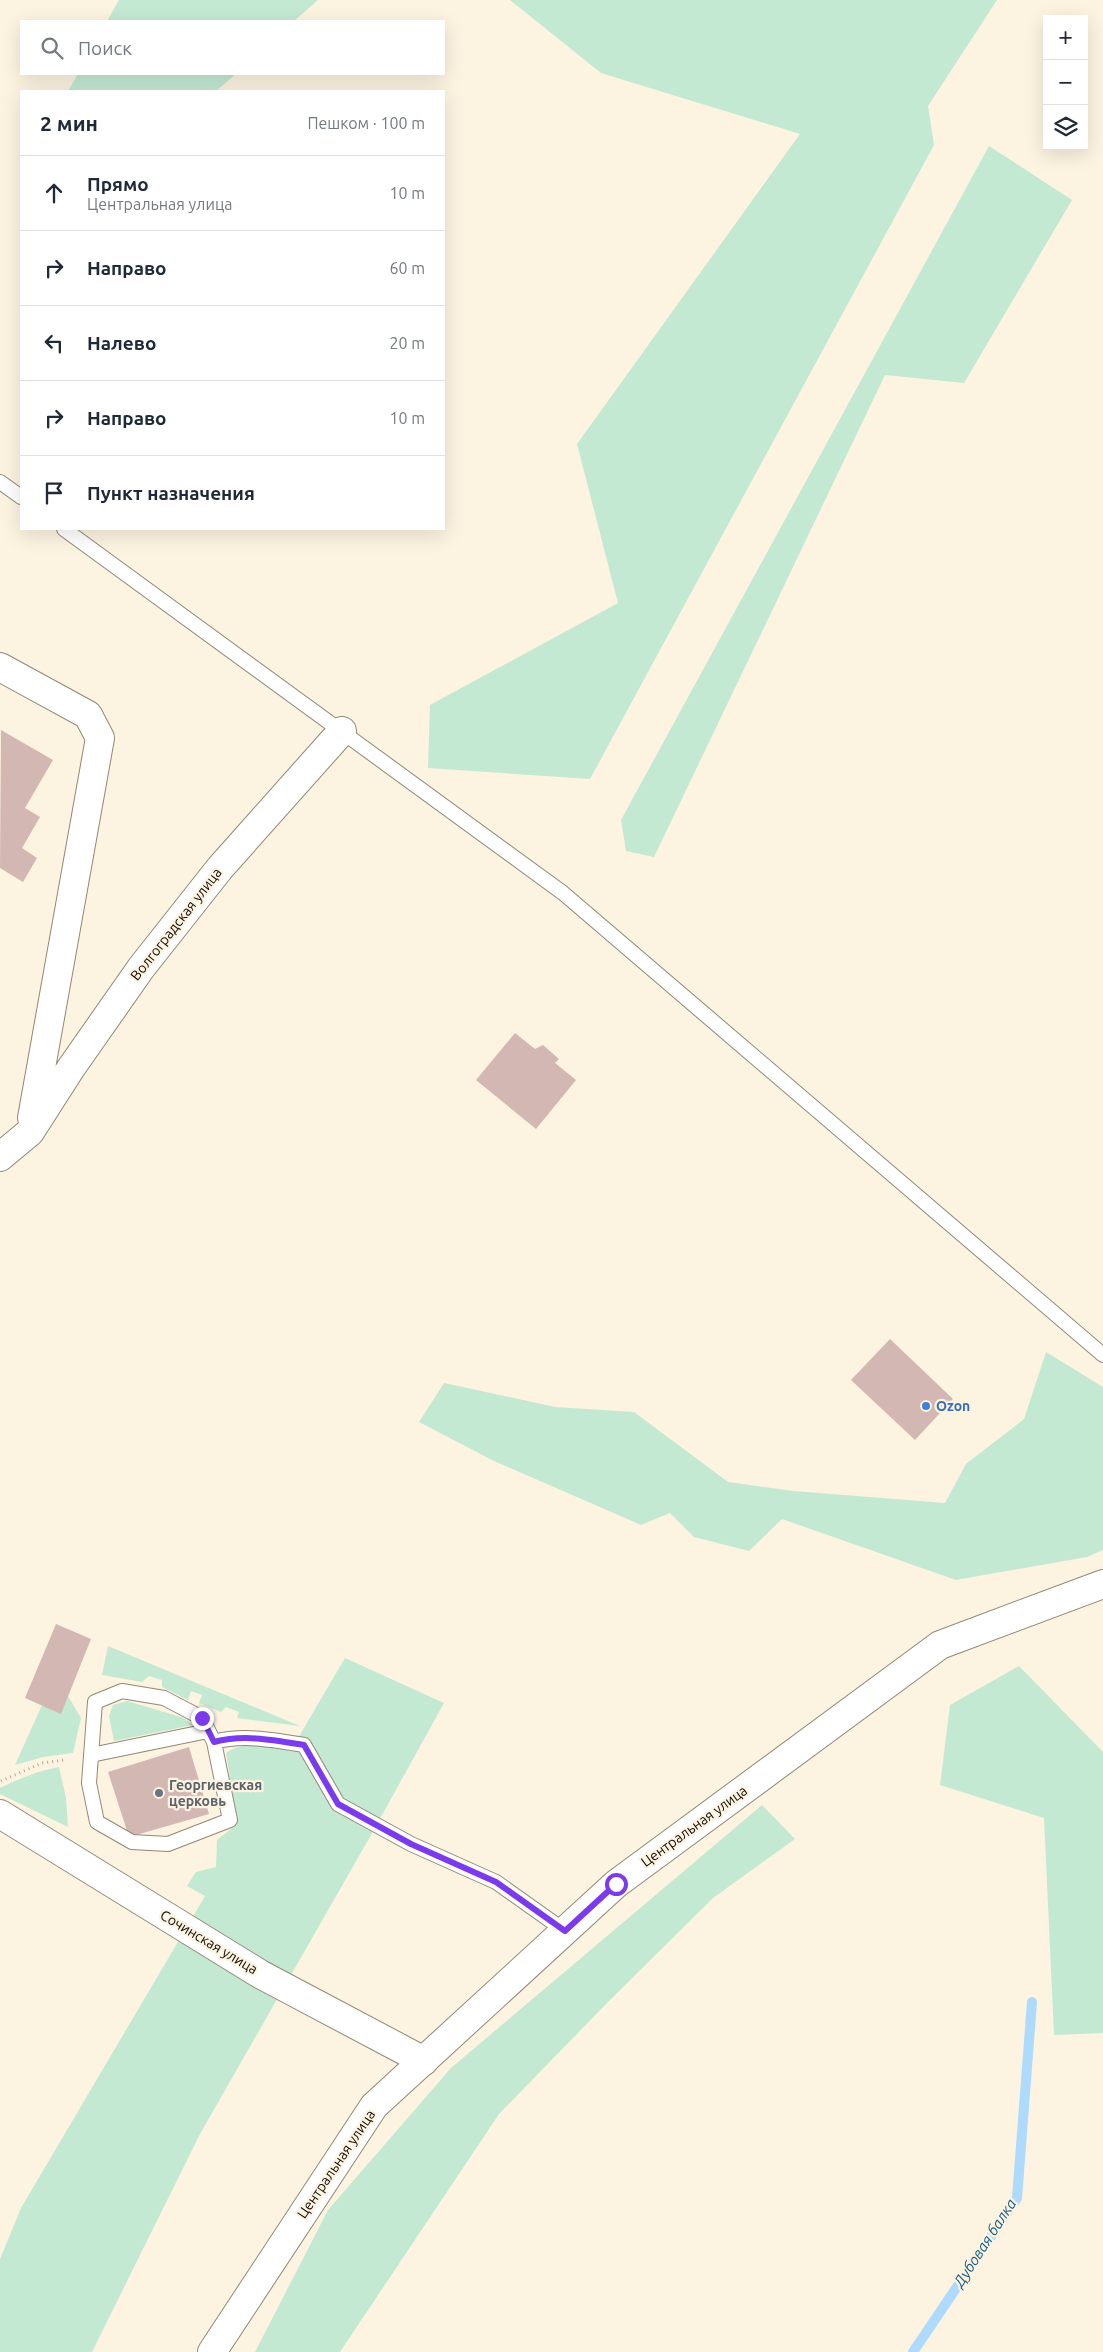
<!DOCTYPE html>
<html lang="ru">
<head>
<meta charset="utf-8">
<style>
  :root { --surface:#fff; --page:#f6f6f7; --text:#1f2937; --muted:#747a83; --line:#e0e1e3 }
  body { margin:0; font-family:Ubuntu,sans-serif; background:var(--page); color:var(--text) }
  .controls { position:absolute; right:15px; top:15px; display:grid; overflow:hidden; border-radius:0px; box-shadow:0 5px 20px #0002 }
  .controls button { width:45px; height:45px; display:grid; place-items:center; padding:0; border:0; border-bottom:1px solid var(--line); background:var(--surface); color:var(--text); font:25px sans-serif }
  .stop { position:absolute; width:15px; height:15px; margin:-11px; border:4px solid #7c3aed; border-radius:50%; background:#fff }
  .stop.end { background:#7c3aed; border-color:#fff; box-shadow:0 1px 5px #0008 }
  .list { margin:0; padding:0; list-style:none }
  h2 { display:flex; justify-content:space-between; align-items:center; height:65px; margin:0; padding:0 20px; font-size:21px }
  h2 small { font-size:16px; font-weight:400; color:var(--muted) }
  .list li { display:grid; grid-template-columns:32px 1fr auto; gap:15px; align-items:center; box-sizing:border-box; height:75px; padding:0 20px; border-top:1px solid var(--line) }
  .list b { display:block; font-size:19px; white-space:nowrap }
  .list p { margin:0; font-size:16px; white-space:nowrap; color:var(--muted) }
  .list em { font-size:16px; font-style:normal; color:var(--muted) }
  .icon { flex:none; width:28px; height:28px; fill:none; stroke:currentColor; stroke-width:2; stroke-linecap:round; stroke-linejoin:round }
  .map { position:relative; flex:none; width:1103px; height:2352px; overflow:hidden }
  .search { position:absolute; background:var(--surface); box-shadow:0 5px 20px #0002; left:20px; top:20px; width:425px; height:55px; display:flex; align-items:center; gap:12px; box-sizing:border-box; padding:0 18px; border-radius:0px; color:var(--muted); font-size:19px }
  .panel { position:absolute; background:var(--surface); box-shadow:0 5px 20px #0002; left:20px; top:90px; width:425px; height:440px; border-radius:0px }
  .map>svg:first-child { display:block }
  .green { fill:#c3e9d2 }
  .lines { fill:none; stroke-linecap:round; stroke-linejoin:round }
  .stream { stroke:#aedbfd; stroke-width:10 }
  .building { fill:#d2b7b2 }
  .service-casing { stroke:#928773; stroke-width:16 }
  .minor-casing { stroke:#928773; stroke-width:30 }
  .tertiary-casing { stroke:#928773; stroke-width:30 }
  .path { stroke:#b0a89a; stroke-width:3; stroke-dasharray:1 4; stroke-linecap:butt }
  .service { stroke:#fff; stroke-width:14 }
  .minor { stroke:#fff; stroke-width:28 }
  .tertiary { stroke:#fff; stroke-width:28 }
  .route { stroke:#7c3aed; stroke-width:6 }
  .shop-dot { fill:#3f7fe0; stroke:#fdf3e1; stroke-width:2 }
  .worship-dot { fill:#6b7280; stroke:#fdf3e1; stroke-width:2 }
  .labels { text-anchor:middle; stroke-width:4.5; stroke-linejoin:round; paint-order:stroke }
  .street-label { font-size:14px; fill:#0f0b05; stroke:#fdf3e1 }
  .shop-label { font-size:14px; font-weight:bold; fill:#366cbe; stroke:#fdf3e1; text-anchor:start }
  .worship-label { font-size:14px; font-weight:bold; fill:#5b616d; stroke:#fdf3e1; text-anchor:start }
  .water-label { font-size:15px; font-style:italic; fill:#155c87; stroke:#fdf3e1 }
</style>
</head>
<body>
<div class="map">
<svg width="1103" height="2352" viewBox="0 0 1103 2352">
  <rect width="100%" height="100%" fill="#fdf3e1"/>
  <path class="green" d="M119 0H318L294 21H107Z
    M510 0H997L928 106 934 145 590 779 428 768 430 705 618 603 577 444 800 134 601 73Z
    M78 74H236L216 91H68Z
    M989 146 1072 200 964 383 885 375 654 857 626 851 621 820Z
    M1046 1352 1103 1387V1550L1087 1557 956 1580 782 1519 749 1551 694 1537 670 1513 641 1525 494 1461 419 1422 444 1383 555 1407 634 1412 728 1482 794 1491 945 1503 966 1464 1024 1419Z
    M108 1646 300 1726 237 1718 239 1712 226 1707 221 1712 199 1703 202 1695 191 1691 188 1700 162 1687V1680L149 1676 142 1682 102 1675Z
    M345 1658 444 1703 371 1835 200 2134 92 2352H0V2259L21 2208 205 1896 187 1886 196 1872 216 1867 217 1840 237 1824 226 1753C242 1741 272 1745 291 1750Z
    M1019 1666 1103 1752V2033L1054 2035 1044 1818 940 1785 950 1705Z
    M68 1696 81 1718 73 1753 43 1757 15 1765 42 1705 61 1713Z
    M127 1701 184 1718 193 1725 114 1741 109 1716 113 1705Z
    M59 1767 66 1798 68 1827 0 1794V1788C20 1778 38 1771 59 1767Z
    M762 1805 795 1839 713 1898 607 2003 499 2114 340 2352H255L328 2210 451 2068Z"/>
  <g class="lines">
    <path class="stream" d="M913 2352 1017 2198 1032 2002"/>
  </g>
  <path class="building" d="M1 730 53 760 25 808 40 817 22 848 37 858 23 882 0 868Z
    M515 1033 535 1049 543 1045 559 1059 555 1063 576 1080 536 1129 476 1080Z
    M890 1339 953 1399 915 1440 851 1380Z
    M56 1624 91 1639 61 1714 25 1698Z
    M189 1747 209 1814 129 1837 108 1772Z"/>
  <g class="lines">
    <g class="service-casing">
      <path id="service" d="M0 482 21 497
        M64 529 563 893 1103 1355
        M214 1742 202 1718 164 1698 122 1691 95 1702 89 1783 97 1822 132 1842 168 1844 230 1820 214 1742C244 1734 274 1740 304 1745L338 1804 411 1844 496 1882 565 1931
        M91 1755 208 1731"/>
    </g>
    <g class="minor-casing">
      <path id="minor" d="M0 667 88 715 100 738 32 1118
        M0 1157 30 1132 71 1068 141 968 220 868 342 731
        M0 1814 260 1974 424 2061"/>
    </g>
    <g class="tertiary-casing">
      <path id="tertiary" d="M212 2352 374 2106 616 1884 940 1645 1103 1584"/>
    </g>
    <path class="path" d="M1 1781 42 1763 65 1760"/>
    <use href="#service" class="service"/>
    <use href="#minor" class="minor"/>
    <use href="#tertiary" class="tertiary"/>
  </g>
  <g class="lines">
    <path class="route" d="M202 1718 214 1742C244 1734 274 1740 304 1745L338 1804 411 1844 496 1882 565 1931 616 1884"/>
  </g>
  <circle class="shop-dot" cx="926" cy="1406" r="5"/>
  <circle class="worship-dot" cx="159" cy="1793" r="5"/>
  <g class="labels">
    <g class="street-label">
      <text transform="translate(176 924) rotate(-52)" y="5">Волгоградская улица</text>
      <text transform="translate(694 1826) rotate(-36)" y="5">Центральная улица</text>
      <text transform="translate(209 1942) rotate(31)" y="5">Сочинская улица</text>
      <text transform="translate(336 2164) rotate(-56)" y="5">Центральная улица</text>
    </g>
    <g class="shop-label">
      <text x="936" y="1411">Ozon</text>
    </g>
    <g class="worship-label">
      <text x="169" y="1790">Георгиевская<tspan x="169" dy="16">церковь</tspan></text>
    </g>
    <g class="water-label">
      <text transform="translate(985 2243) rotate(-57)" y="5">Дубовая балка</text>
    </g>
  </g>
</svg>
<div class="controls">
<button>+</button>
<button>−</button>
<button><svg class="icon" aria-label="layers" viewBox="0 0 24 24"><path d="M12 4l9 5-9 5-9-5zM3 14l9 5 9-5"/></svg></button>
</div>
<div class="stop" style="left:616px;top:1884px"></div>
<div class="stop end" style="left:202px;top:1718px"></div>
<div class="search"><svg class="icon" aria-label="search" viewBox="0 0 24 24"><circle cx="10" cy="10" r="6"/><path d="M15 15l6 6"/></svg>Поиск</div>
<section class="panel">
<h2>2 мин<small>Пешком · 100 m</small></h2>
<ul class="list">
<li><svg class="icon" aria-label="ahead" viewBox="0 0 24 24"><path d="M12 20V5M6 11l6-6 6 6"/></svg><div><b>Прямо</b><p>Центральная улица</p></div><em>10 m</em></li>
<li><svg class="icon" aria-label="right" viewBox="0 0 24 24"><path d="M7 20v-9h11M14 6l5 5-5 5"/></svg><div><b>Направо</b></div><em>60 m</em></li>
<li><svg class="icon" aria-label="left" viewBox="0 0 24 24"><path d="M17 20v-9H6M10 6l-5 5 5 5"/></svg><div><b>Налево</b></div><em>20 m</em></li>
<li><svg class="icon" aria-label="right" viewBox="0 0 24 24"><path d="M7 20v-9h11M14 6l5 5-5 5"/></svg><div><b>Направо</b></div><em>10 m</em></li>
<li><svg class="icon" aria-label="arrive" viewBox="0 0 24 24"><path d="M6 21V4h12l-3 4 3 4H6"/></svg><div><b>Пункт назначения</b></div></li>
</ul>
</section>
</div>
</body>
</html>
